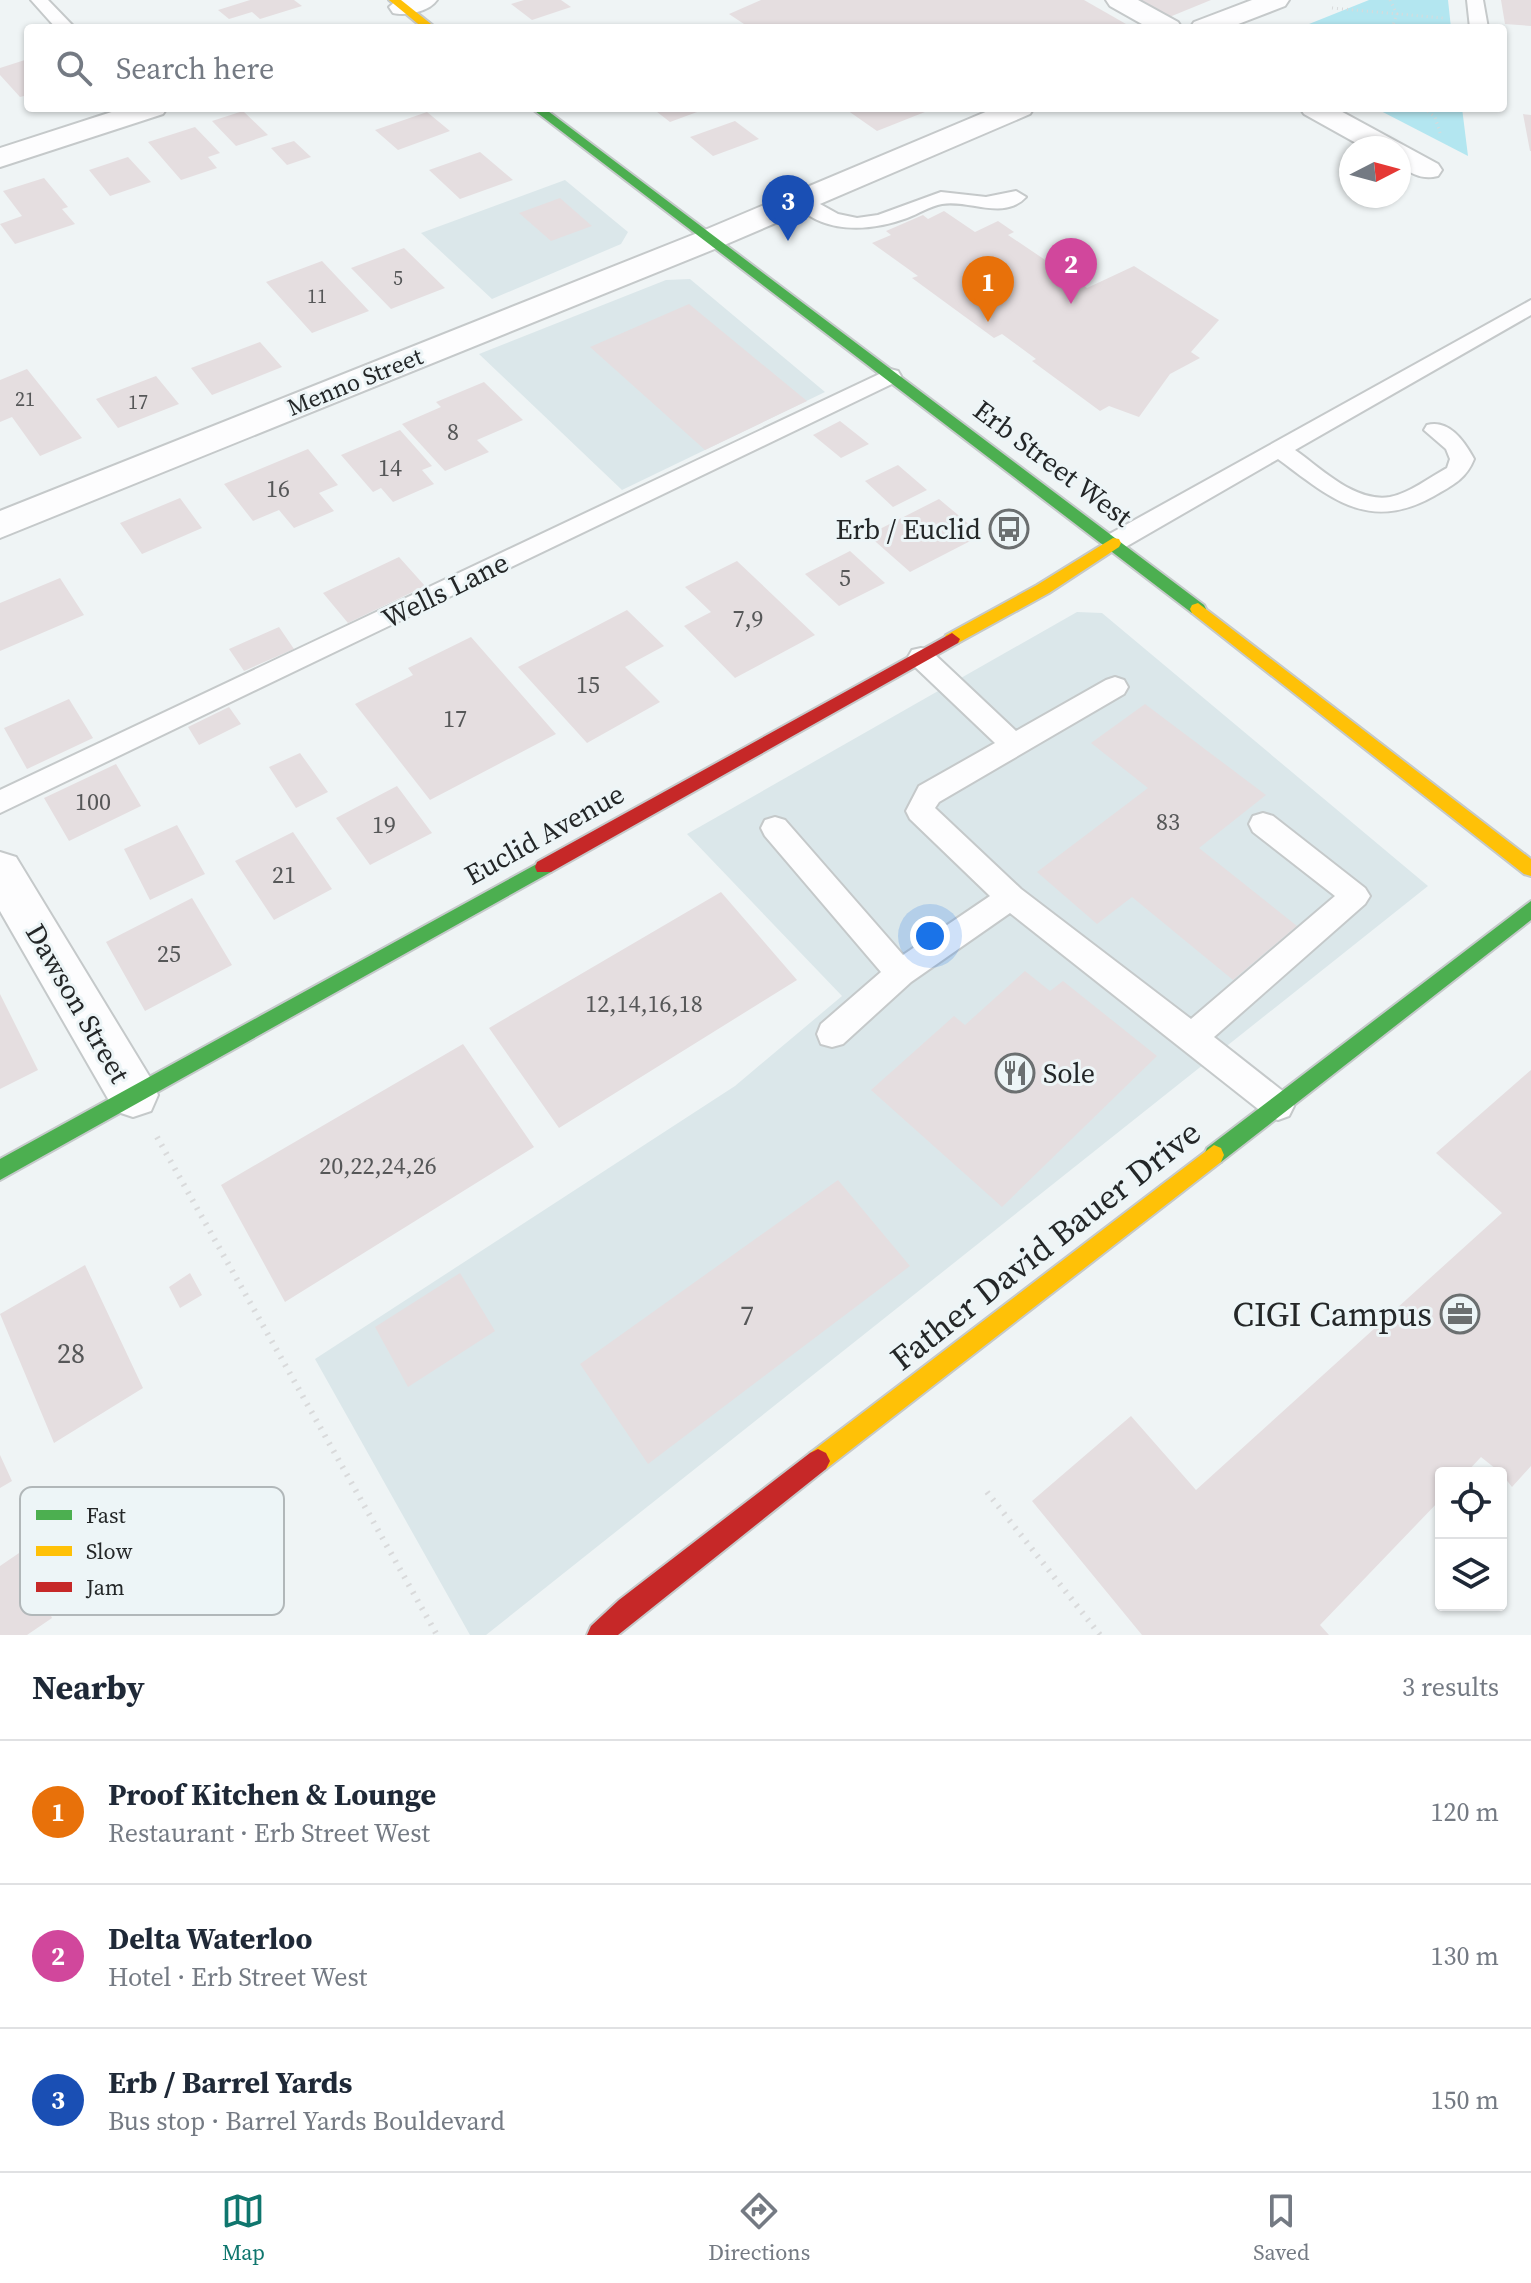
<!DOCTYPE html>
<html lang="en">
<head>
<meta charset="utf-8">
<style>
  :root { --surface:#fff; --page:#f2f2f3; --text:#1f2937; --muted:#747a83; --line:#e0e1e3; --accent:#0f766e }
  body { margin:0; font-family:"Source Serif 4",serif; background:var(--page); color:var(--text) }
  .controls { position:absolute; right:24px; bottom:24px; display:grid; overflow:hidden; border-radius:8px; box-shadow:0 2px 6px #0004 }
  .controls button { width:72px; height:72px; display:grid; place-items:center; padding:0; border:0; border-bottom:2px solid var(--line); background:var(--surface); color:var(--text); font:40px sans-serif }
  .compass { position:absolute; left:1339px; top:136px; width:72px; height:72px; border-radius:50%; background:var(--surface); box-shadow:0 2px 6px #0004; rotate:84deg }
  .you { position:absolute; left:930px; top:936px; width:28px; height:28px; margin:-20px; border:6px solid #fff; border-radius:50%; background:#1a73e8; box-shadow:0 0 0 12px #1a73e833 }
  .badge { display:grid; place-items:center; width:52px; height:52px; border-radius:50%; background:var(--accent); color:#fff; font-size:26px; font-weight:700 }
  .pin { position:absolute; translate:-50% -66px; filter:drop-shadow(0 2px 4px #0008) }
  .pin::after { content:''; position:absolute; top:42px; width:28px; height:24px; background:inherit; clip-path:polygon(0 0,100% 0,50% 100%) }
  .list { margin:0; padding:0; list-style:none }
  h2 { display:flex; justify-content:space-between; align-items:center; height:104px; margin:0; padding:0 32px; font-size:34px }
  h2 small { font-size:26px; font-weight:400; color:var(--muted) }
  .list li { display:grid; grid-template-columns:52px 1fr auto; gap:24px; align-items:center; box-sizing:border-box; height:144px; padding:0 32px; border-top:2px solid var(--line) }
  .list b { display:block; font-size:30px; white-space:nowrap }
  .list p { margin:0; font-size:26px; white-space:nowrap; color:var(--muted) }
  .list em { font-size:26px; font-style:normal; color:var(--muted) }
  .icon { flex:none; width:44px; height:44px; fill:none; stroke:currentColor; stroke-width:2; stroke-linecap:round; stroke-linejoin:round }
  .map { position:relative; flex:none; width:1531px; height:1635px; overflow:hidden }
  .search { position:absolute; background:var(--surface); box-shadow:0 2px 6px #0004; left:24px; right:24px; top:24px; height:88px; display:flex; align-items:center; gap:20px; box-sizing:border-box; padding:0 28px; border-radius:8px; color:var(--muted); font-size:30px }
  .sheet { height:536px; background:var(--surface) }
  nav { display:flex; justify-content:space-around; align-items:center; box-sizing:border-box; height:112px; border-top:2px solid var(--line); background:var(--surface); font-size:22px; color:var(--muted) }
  nav a { display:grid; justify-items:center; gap:4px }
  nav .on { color:var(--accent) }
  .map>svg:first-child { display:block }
  .built { fill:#dbe7ea }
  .green { fill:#b3e6f0 }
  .building { fill:#e5dee0 }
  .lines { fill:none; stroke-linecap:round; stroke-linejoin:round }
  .lane-casing { stroke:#c5c9ca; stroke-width:4 }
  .street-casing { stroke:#c5c9ca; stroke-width:4 }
  .fast-casing { stroke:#c5c9ca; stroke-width:4 }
  .slow-casing { stroke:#c5c9ca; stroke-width:4 }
  .jam-casing { stroke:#c5c9ca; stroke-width:4 }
  .path-far1 { stroke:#d9dadb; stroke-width:3; stroke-dasharray:1 4; stroke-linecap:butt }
  .path { stroke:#d9dadb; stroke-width:6; stroke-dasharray:2 7; stroke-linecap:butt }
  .lane { fill:#fdfdfe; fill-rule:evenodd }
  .street { fill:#fdfdfe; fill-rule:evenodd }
  .fast { fill:#4caf50; fill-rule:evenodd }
  .slow { fill:#ffc107; fill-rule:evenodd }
  .jam { fill:#c62828; fill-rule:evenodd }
  .labels { text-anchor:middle; stroke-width:6; stroke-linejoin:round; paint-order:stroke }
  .far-number-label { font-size:20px; fill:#565758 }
  .far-street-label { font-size:24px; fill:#242728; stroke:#edf5f7 }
  .number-label { font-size:24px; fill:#565758 }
  .street-label { font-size:28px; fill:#242728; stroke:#edf5f7 }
  .poi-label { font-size:28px; fill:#242728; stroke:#edf5f7; text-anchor:end }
  .near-number-label { font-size:28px; fill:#565758 }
  .near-street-label { font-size:34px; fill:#242728; stroke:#edf5f7 }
  .near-poi-label { font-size:34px; fill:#242728; stroke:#edf5f7; text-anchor:end }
  .key { fill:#edf5f7; stroke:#b1b7b9; stroke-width:2 }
  .key-label { font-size:22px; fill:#242728 }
</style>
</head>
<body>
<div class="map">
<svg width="1531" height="1635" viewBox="0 0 1531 1635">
  <rect width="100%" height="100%" fill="#eff4f5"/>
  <path class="built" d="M565 180 628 232 621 244 492 299 421 233Z
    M690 279 825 392 622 490 479 354 666 280Z
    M1077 612 1102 613 1428 886 486 1635H470L315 1359 735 1086 842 996 687 834Z"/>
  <path class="green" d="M1369 0H1448L1451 28H1299Z
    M1375 108H1462L1468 156Z"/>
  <path class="building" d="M250 0H294L302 6 260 19 252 12 229 19 218 10Z
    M524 0H561L571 7 532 20 511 4Z
    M761 0H1084L1133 28H750L729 14Z
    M1135 0H1211L1167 18Z
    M1501 0H1531V26L1505 24Z
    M28 59V95L20 97 0 75V68Z
    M652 108H708L670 122Z
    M844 108H935L877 131Z
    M243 111 268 135 236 146 212 121Z
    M427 112 450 131 398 150 375 130Z
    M1523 114 1531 115V151H1530Z
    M735 121 759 139 713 156 690 137Z
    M195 127 220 153 208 157 217 168 181 180 148 142Z
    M294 141 311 157 287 165 271 148Z
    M480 152 513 180 460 199 429 170Z
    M128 157 151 182 110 196 89 170Z
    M44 178 68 207 62 209 75 224 15 244 0 224 22 216 3 191Z
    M560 198 592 226 551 241 519 213Z
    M944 211 975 232 998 221 1014 232 1008 235 1087 288 1134 266 1219 320 1191 352 1200 358 1170 374 1139 417 1109 406 1100 411 1032 361 1036 359 1002 334 994 338 912 278 918 276 872 243 891 235 886 231 923 215 928 219Z
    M404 248 445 288 391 309 351 268Z
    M322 261 369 311 312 333 266 282Z
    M689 304 807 401 705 450 590 347Z
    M260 342 282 367 212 395 191 368Z
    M27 369 82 438 40 456 12 417 0 422V380Z
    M156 376 179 404 118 428 96 399Z
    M484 382 523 420 477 440 489 452 445 471 402 424 441 407 436 402Z
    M840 421 869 444 841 458 813 435Z
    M400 430 432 466 422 470 434 484 393 502 381 488 373 492 341 455Z
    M308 449 338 485 319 493 334 511 294 528 279 510 253 521 224 484Z
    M898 465 927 490 893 507 865 481Z
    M180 498 202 528 142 554 120 523Z
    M939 499 982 535 910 572 868 535Z
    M850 551 885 583 839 606 805 574Z
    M399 557 425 586 348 623 323 593Z
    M737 561 815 635 735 678 684 626 711 612 685 587Z
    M60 578 84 615 0 651V603Z
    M627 610 664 646 625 667 660 702 587 743 518 667Z
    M279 627 294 649 244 671 229 649Z
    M471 637 556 734 430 800 355 704 413 675 408 668Z
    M69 699 93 738 27 769 4 728Z
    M1145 704 1266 795 1199 848 1297 926 1233 980 1132 897 1097 924 1037 872 1148 788 1091 743Z
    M229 707 241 724 199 745 188 727Z
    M300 753 328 792 296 808 269 767Z
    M116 764 141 806 69 841 44 798Z
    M397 786 432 833 370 865 336 818Z
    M177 825 205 874 150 900 124 849Z
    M293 832 332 889 274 920 235 861Z
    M721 892 797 980 559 1128 489 1028Z
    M192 898 232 965 145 1011 106 942Z
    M1025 971 1050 991 1063 981 1157 1056 1002 1207 871 1090 954 1016 965 1025Z
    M0 994 38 1070 0 1089Z
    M463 1044 534 1147 285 1302 221 1185Z
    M1531 1070V1466L1512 1487 1501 1473 1481 1457 1466 1473H1441V1499L1320 1625 1329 1635H1142L1032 1501 1131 1416 1196 1490 1502 1213 1436 1153Z
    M838 1180 910 1266 648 1464 580 1364Z
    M85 1265 143 1388 54 1443 0 1314Z
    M190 1273 202 1295 180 1308 169 1287Z
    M460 1273 495 1331 408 1387 375 1327Z
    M0 1455 12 1481 0 1488Z
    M22 1551 52 1618 27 1635H0V1566Z"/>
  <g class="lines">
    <g class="lane-casing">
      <path id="lane" d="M31 0H48L75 28H56Z
        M1467 0H1483L1488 28H1470Z
        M1016 191 1026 197C1004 221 968 199 942 204 930 206 918 214 907 218 869 232 820 235 792 200L802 194 838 214 857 218 878 215 941 192 986 197Z
        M1531 300V315L1295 450C1321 468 1355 503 1390 497 1410 493 1430 477 1447 468L1450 459 1446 449 1424 430 1427 425C1449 419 1465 442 1474 459 1466 479 1453 485 1434 496 1368 533 1331 498 1278 459L1122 549 1113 551 1104 549 1101 543 1104 537Z
        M890 369 898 371 901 376 898 381 0 813V790Z
        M921 648 930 650 1016 731 1106 680 1115 677 1124 680 1128 687 1124 694 939 802 935 808 1021 889 1191 1019 1335 896 1253 832 1249 824 1253 816 1263 813 1273 816 1365 888 1370 896 1365 904 1214 1037 1289 1096 1294 1106 1289 1116 1278 1120 1267 1116 1010 913 911 982 843 1044 832 1047 821 1044 817 1034 821 1024 881 972 765 836 761 828 765 820 775 817 785 820 903 955 990 896 910 819 906 811 919 786 995 743 912 664 908 657 912 650Z"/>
    </g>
    <g class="street-casing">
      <path id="street" d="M397 0H437C429 12 406 16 393 13L389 7Z
        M1106 0H1138L1178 22 1182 28H1149L1110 6Z
        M1252 0H1289L1285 6 1228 28H1190L1194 22Z
        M124 108H167L163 114 0 167V148Z
        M995 108H1034L1030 114 722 246 0 538V511L700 232Z
        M1300 108H1335L1438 164 1442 170 1438 176C1422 180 1413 174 1399 166V148H1365L1304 114Z
        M0 852 16 857 151 1079 158 1095 151 1111 133 1117 115 1111 0 911Z"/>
    </g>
    <g class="fast-casing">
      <path id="fast" d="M531 108H544L1204 605 1206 609 1204 613H1192Z
        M544 860 551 862 553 867 551 872 0 1180V1159Z
        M1531 901V920L1221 1162 1214 1165 1207 1162 1204 1155 1207 1148Z"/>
    </g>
    <g class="slow-casing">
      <path id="slow" d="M389 0H401L436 28H423Z
        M1113 538 1119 539 1121 543 1119 547 1049 593 958 643H946L944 639 946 635 1037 585Z
        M1198 603 1531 859V876L1524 874 1192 613 1190 609 1192 605Z
        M1214 1145 1221 1148 1224 1155 1221 1162 826 1469 818 1473 810 1469 806 1461 810 1453Z"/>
    </g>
    <g class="jam-casing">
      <path id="jam" d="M952 633 960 639 958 643 551 872H537L535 867 537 862Z
        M818 1449 826 1453 830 1461 826 1469 618 1635H587L591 1626 619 1600 810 1453Z"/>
    </g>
    <path class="path-far1" d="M1390 0 1397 14 1392 28
      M1332 8 1443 18
      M1424 108 1435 117 1440 133"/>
    <path class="path" d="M157 1137 437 1635
      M987 1492 1100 1635"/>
    <use href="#lane" class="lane"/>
    <use href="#street" class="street"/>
    <use href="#fast" class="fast"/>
    <use href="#slow" class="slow"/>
    <use href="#jam" class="jam"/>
  </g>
  <defs>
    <g id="bus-ring" transform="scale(2)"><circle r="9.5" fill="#edf5f7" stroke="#6b6f70" stroke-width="1.5"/><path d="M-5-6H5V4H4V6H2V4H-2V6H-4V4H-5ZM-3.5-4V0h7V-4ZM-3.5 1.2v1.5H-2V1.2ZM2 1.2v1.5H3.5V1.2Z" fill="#6b6f70"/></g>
    <g id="restaurant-ring" transform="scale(2)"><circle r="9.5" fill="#edf5f7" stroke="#6b6f70" stroke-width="1.5"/><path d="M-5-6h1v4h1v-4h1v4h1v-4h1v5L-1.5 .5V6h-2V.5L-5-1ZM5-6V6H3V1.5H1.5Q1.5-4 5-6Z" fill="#6b6f70"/></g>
    <g id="office-ring" transform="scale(2)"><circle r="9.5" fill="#edf5f7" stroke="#6b6f70" stroke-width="1.5"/><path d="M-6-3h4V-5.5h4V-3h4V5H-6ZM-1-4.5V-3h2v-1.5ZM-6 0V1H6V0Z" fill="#6b6f70"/></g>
  </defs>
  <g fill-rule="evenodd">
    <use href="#bus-ring" x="1009" y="529"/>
    <use href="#restaurant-ring" x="1015" y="1073"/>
    <use href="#office-ring" x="1460" y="1314"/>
  </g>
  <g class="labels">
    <g class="far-number-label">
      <text x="398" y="285">5</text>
      <text x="317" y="303">11</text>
      <text x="25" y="406">21</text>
      <text x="138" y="409">17</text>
    </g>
    <g class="far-street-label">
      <text transform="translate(355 382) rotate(-22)" y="8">Menno Street</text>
    </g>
    <g class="number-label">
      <text x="453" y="440">8</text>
      <text x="390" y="476">14</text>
      <text x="278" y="497">16</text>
      <text x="845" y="586">5</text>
      <text x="748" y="627">7,9</text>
      <text x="588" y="693">15</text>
      <text x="455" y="727">17</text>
      <text x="93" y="810">100</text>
      <text x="1168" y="830">83</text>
      <text x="384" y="833">19</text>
      <text x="284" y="883">21</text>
      <text x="169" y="962">25</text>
      <text x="644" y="1012">12,14,16,18</text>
      <text x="378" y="1174">20,22,24,26</text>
    </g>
    <g class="street-label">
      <text transform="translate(1053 463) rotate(37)" y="10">Erb Street West</text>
      <text transform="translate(445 590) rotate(-26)" y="10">Wells Lane</text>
      <text transform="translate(544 834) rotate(-29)" y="10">Euclid Avenue</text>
      <text transform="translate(78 1003) rotate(60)" y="10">Dawson Street</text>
    </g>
    <g class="poi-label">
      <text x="981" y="539">Erb / Euclid</text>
      <text x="1043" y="1083" text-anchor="start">Sole</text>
    </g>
    <g class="near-number-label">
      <text x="747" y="1325">7</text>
      <text x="71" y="1363">28</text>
    </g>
    <g class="near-street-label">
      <text transform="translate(1045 1245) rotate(-38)" y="12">Father David Bauer Drive</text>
    </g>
    <g class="near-poi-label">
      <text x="1432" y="1326">CIGI Campus</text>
    </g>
  </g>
  <rect x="20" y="1487" width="264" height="128" rx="12" class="key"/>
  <rect x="36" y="1510" width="36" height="10" fill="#4caf50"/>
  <rect x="36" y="1546" width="36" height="10" fill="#ffc107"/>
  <rect x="36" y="1582" width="36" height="10" fill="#c62828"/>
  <g class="key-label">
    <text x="86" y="1523">Fast</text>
    <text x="86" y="1559">Slow</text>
    <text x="86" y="1595">Jam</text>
  </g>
</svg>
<div class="controls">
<button><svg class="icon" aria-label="locate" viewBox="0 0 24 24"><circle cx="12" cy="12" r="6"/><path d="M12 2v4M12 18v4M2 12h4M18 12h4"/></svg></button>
<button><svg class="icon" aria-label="layers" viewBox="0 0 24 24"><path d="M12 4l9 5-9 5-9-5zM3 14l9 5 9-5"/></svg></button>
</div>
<svg class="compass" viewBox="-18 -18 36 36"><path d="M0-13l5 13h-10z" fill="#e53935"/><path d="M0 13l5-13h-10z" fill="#747a83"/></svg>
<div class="you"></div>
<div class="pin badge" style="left:988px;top:322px;background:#e8710a">1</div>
<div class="pin badge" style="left:1071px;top:304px;background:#d1479c">2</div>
<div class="pin badge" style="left:788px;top:241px;background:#1a4fb4">3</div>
<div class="search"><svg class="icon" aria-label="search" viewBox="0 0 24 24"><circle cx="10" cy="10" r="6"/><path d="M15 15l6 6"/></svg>Search here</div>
</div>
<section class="sheet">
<h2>Nearby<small>3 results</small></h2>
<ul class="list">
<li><span class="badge" style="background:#e8710a">1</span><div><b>Proof Kitchen &amp; Lounge</b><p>Restaurant · Erb Street West</p></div><em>120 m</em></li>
<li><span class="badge" style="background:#d1479c">2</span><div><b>Delta Waterloo</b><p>Hotel · Erb Street West</p></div><em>130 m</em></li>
<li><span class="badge" style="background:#1a4fb4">3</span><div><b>Erb / Barrel Yards</b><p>Bus stop · Barrel Yards Bouldevard</p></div><em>150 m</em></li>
</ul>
</section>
<nav>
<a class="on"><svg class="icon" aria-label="map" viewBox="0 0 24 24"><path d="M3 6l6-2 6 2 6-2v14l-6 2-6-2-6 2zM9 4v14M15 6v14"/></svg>Map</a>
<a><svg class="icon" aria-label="directions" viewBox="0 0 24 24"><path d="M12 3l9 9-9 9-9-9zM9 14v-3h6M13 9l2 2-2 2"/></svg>Directions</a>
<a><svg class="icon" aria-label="saved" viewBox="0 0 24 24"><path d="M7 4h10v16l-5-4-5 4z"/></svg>Saved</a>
</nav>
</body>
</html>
